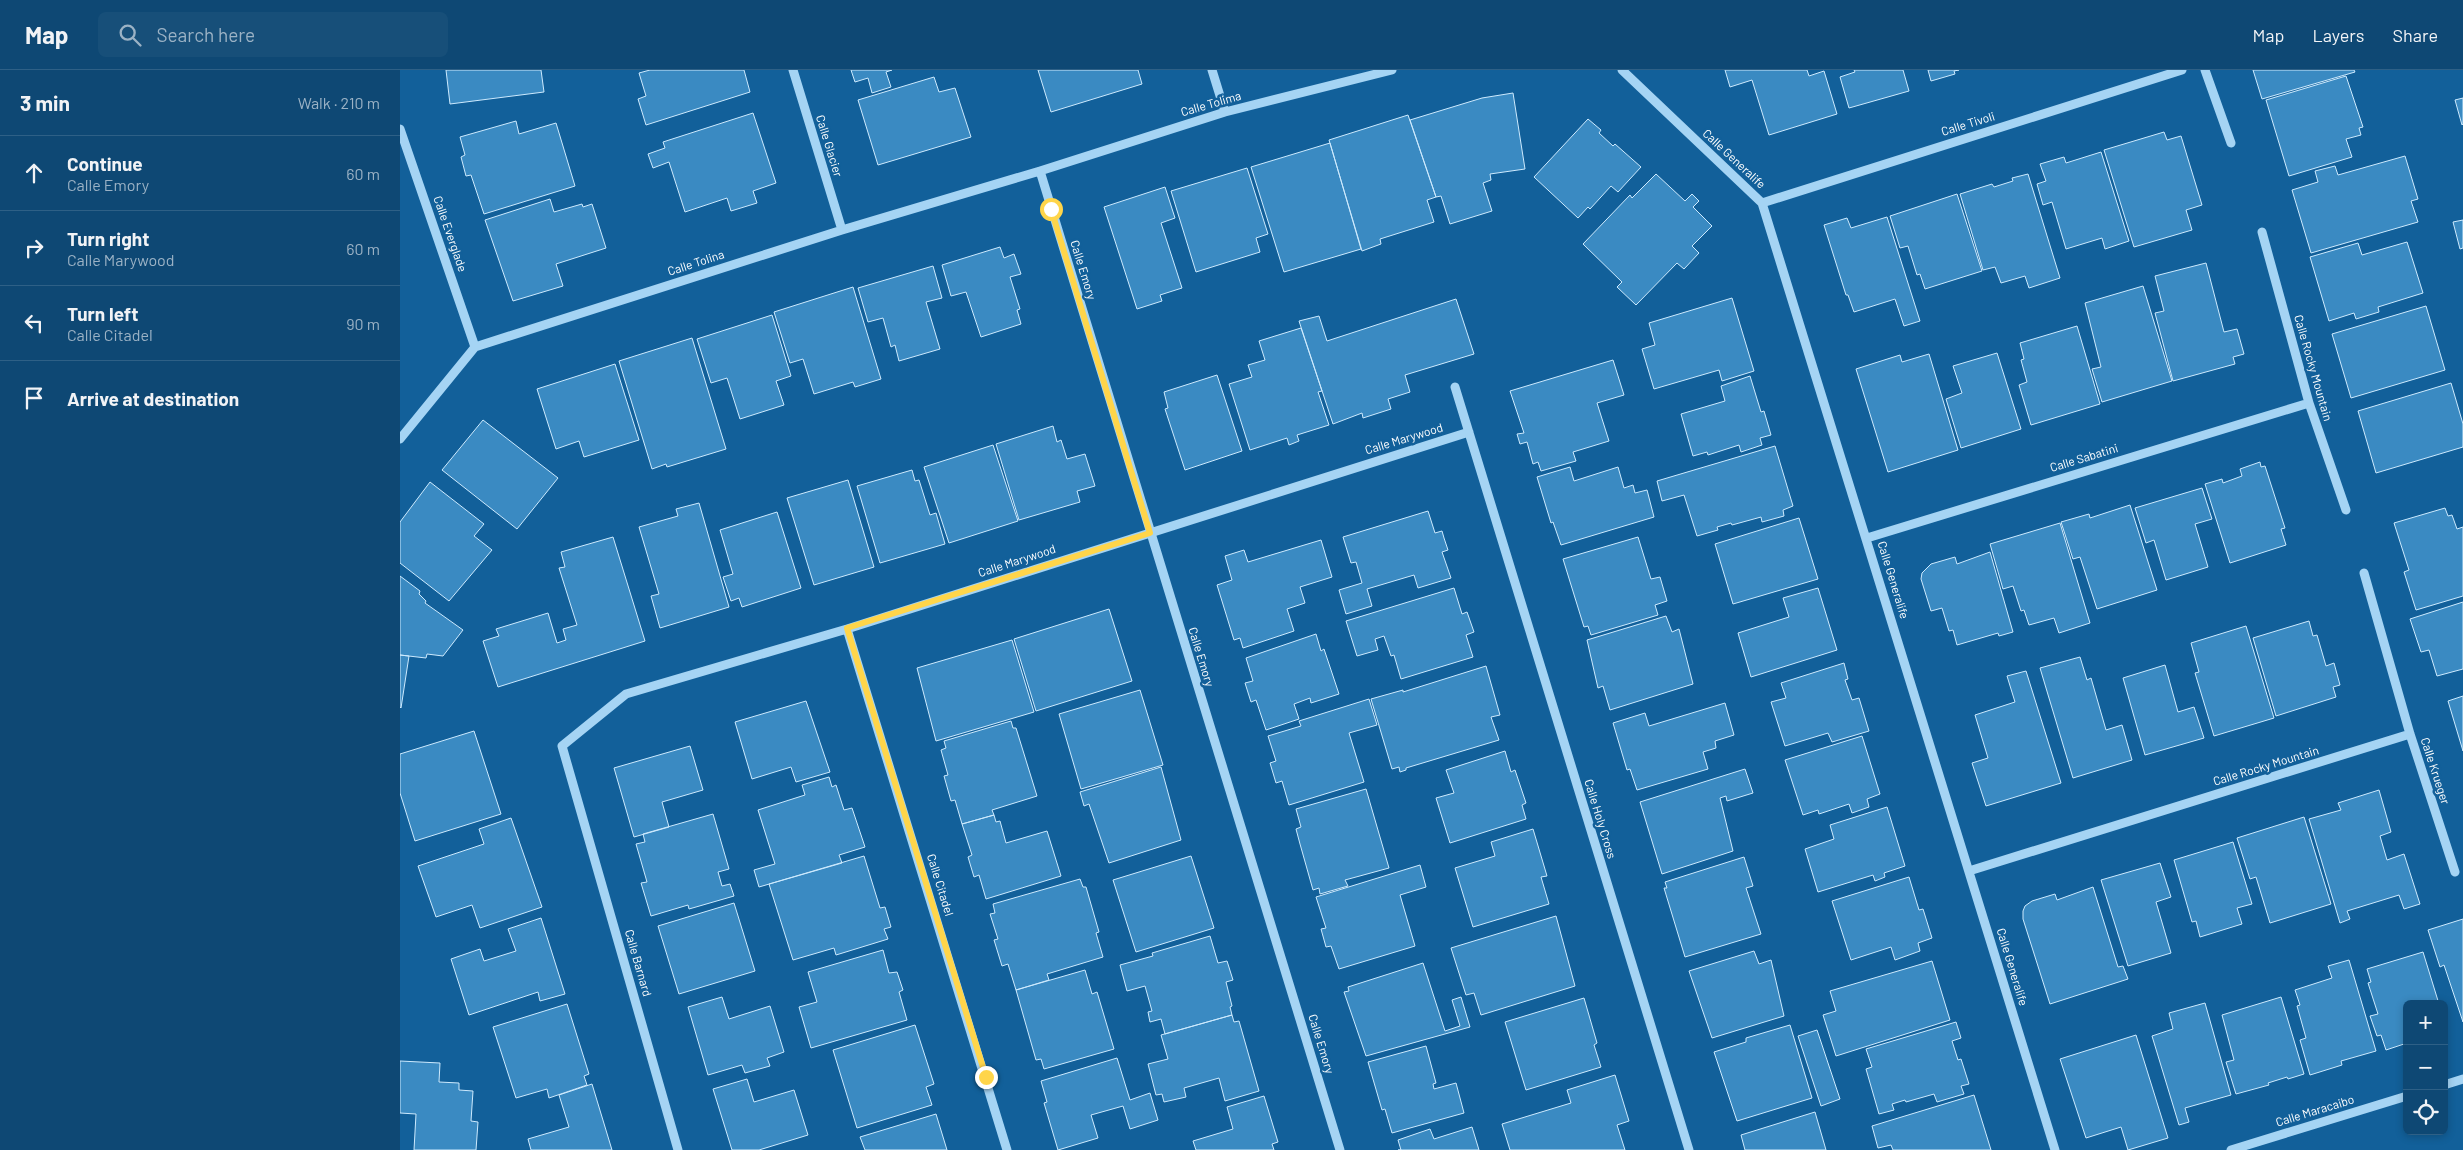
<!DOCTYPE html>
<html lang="en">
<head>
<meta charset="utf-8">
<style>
  :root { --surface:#0e4874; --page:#174f79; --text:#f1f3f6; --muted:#9bb2c5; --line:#2e6086 }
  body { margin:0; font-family:Barlow,sans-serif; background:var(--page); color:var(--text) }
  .controls { position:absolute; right:15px; bottom:15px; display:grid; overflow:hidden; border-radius:8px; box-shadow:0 2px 8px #0003 }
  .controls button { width:45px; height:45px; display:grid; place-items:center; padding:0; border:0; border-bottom:1px solid var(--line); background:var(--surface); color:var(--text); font:25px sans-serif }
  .stop { position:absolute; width:15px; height:15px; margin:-11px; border:4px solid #ffd54a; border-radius:50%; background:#fff }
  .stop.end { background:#ffd54a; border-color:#fff; box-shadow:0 1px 5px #0008 }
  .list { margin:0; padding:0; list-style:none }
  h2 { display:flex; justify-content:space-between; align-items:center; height:65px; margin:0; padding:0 20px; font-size:21px }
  h2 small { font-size:16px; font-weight:400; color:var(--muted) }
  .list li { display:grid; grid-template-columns:32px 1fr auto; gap:15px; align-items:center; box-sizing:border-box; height:75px; padding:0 20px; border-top:1px solid var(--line) }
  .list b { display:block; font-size:19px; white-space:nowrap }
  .list p { margin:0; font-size:16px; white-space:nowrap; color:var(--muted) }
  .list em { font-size:16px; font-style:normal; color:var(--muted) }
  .icon { flex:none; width:28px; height:28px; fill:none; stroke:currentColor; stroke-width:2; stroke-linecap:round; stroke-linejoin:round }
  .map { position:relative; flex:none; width:2063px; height:1080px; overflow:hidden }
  header { display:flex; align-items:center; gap:30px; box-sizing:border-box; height:70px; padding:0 25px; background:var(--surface); border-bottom:1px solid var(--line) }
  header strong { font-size:24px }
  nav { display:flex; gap:28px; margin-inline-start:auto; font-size:18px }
  .search { width:350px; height:45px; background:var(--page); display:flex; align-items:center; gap:12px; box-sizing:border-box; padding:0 18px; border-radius:8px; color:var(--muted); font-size:19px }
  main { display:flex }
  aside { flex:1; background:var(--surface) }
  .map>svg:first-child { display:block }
  .building { fill:#3a8ac2; stroke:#cdeafe }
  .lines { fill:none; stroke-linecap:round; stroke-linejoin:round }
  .minor { stroke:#a5d4f4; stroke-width:9 }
  .route { stroke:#ffd54a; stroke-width:6 }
  .labels { text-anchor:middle; stroke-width:5; stroke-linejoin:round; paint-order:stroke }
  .street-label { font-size:12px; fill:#fff; stroke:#12609a }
</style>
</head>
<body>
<header>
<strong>Map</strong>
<div class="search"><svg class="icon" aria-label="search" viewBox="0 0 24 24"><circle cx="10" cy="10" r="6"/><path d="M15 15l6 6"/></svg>Search here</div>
<nav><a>Map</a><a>Layers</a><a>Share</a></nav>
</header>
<main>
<aside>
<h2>3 min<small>Walk · 210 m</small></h2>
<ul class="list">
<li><svg class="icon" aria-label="ahead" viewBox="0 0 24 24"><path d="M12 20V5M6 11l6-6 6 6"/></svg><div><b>Continue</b><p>Calle Emory</p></div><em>60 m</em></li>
<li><svg class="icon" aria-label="right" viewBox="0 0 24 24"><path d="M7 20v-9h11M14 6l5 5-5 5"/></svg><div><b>Turn right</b><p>Calle Marywood</p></div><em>60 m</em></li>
<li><svg class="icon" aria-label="left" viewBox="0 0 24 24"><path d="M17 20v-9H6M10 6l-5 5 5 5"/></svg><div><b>Turn left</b><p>Calle Citadel</p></div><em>90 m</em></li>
<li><svg class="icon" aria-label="arrive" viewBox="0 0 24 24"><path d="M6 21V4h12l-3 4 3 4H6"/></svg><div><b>Arrive at destination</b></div></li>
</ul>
</aside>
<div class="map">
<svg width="2063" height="1080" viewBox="0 0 2063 1080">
  <rect width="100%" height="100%" fill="#12609a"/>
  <path class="building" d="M46 0H141L144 22 50 34Z
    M250 0H344L350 22 246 55 238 29 246 26 239 3Z
    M451 0H492L486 2 491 17 472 23 468 8 455 12Z
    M638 0H738L742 14 651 42Z
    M1325 0H1407L1409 6 1424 1 1437 44 1369 65 1352 10 1330 17Z
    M1454 0H1503L1509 21 1449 38 1440 7 1455 2Z
    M1528 0H1559L1554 1 1555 4 1531 11Z
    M1853 0H1954L1955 2 1862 29Z
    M1946 6 1963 57 1959 58 1961 65 1946 69 1952 87 1889 106 1866 30Z
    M534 7 539 22 555 18 571 67 478 95 458 30Z
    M1113 23 1125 99 1090 104 1091 110 1083 113 1092 141 1050 154 1041 126 1036 127 1010 50 1082 28Z
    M2063 28V54L2062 55 2055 30Z
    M353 43 376 113 353 121 357 133 331 141 327 128 285 142 269 92 253 98 248 84 265 78 263 72Z
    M1008 45 1036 127 1027 130 1034 152 980 169 981 174 962 181 929 70Z
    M1188 49 1201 60 1199 63 1213 76 1215 74 1241 97 1218 122 1211 116 1190 139 1188 137 1178 148 1134 107Z
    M116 51 119 64 156 53 175 116 84 144 71 105 66 106 61 87 65 85 60 67Z
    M1764 62 1767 70 1781 66 1802 135 1786 140 1792 160 1734 177 1704 80Z
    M930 73 961 179 884 202 851 97Z
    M1701 82 1729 171 1705 179 1702 168 1666 179 1652 132 1643 135 1637 114 1646 111 1640 94 1664 87 1666 93Z
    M2005 86 2018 129 2011 131 2018 152 1911 183 1892 120 1918 112 1915 101 1935 96 1938 105Z
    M847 98 868 164 856 168 860 182 796 202 771 121Z
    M1256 104 1285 131 1292 124 1299 131 1293 137 1312 156 1292 176 1299 183 1284 199 1277 193 1236 235 1217 217 1222 212 1183 174 1230 125 1232 128Z
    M1628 104 1660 208 1629 218 1625 206 1601 213 1595 197 1583 200 1560 124 1592 114 1594 117 1613 111 1612 108Z
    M765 117 775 148 761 153 782 218 760 225 762 231 737 239 704 137Z
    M1557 124 1582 201 1525 219 1520 204 1517 205 1508 176 1500 178 1490 146Z
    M150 129 154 142 182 134 183 137 192 134 206 178 156 194 163 216 113 231 85 150Z
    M1487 147 1520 251 1504 256 1495 229 1454 242 1448 225H1446L1424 155 1447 148 1451 158Z
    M2063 150V178L2060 179 2053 152Z
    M2007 172 2023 223 1978 237 1979 242 1956 249 1954 243 1929 251 1910 187 1958 173 1962 185Z
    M600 177 604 188 614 184 621 204 610 207 620 239 617 240 621 254 581 267 566 222 551 226 542 195Z
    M1806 193 1824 262 1837 259 1844 284 1833 287 1835 294 1773 311 1755 243 1764 241 1755 206Z
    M533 196 542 228 526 232 540 279 499 291 495 275 491 277 483 248 468 252 458 218Z
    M1743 216 1772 311 1702 332 1692 299 1701 297 1685 233Z
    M453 217 481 309 455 317 453 312 414 324 403 289 390 293 374 242Z
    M1332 228 1354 301 1322 311 1319 300 1254 319 1242 279 1255 275 1249 253Z
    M1056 229 1074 284 1005 305 1010 322 988 329 991 339 963 348 962 343 933 354 899 251 919 246 927 271Z
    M2026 236 2045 300 1951 328 1932 264Z
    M372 245 391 306 376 311 384 335 340 349 327 308 311 313 297 269Z
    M1677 256 1700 334 1631 355 1619 315 1627 312 1621 290 1624 289 1620 273Z
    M901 258 922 321 918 322 929 355 897 365 899 371 889 375 887 368 850 380 829 314 852 307 848 295 865 290 859 271Z
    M292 268 326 379 267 397 266 394 252 399 219 291Z
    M1597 283 1621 359 1561 378 1546 329 1562 323 1553 296Z
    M1529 284 1558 380 1488 402 1456 299 1500 285 1502 292Z
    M1213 290 1224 325 1197 333 1209 371 1173 382 1176 391 1141 401 1138 392 1133 394 1127 372 1120 374 1117 364 1124 363 1110 321Z
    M215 294 239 370 184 387 179 371 156 379 137 319Z
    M817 305 842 381 785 400 765 339 768 338 764 322Z
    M1350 306 1361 342 1364 341 1371 365 1360 368 1362 375 1341 382 1339 375 1308 385 1307 382 1293 386 1281 344 1325 331 1321 316Z
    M2051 313 2063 354V377L1976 403 1958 341Z
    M83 350 158 408 117 459 42 400Z
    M653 356 657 372 661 370 667 389 685 384 695 416 677 421 680 432 619 450 596 374Z
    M593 375 618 451 549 473 524 397Z
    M1375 376 1393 436 1383 440 1384 446 1362 452 1361 447 1332 455 1331 453 1317 457 1318 460 1297 466 1284 425 1262 431 1257 411Z
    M1860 392 1861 397 1865 396 1885 458 1881 459 1886 475 1830 493 1805 414 1822 409 1823 413 1842 406 1840 399Z
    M1170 397 1174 411 1218 397 1224 418 1233 415 1235 423 1247 420 1254 447 1161 475 1153 452 1151 453 1137 407Z
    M512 400 515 411 519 410 530 445 536 443 545 474 480 493 457 416Z
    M448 410 474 497 414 515 387 428Z
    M30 412 84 454 74 466 92 480 49 531 0 493V452Z
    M1802 418 1812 449 1795 454 1808 497 1766 510 1754 470 1746 473 1735 438Z
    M299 433 329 537 260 558 251 526 259 524 239 457 278 446 276 439Z
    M1730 435 1757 520 1697 539 1680 487 1673 489 1661 452 1689 444 1690 448Z
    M2045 438 2048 446 2052 445 2057 459 2063 457V526L2016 540 2004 502 2009 500 1994 453Z
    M1028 441 1035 463 1042 461 1044 468 1048 480 1042 482 1051 508 1018 518 1014 505 967 519 972 536 946 544 939 520 962 513 956 492 951 493 943 467Z
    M377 442 401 518 342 537 339 528 331 531 323 507 333 504 320 460Z
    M1399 448 1418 509 1333 534 1315 474Z
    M1660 453 1690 553 1659 563 1654 548 1629 555 1624 540 1621 541 1613 516 1603 519 1590 474Z
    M213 467 245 571 98 617 83 571 99 566 96 559 148 543 157 573 166 570 163 559 177 555 159 498 165 497 161 482Z
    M1238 467 1251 509 1260 507 1267 531 1255 535 1258 545 1191 565 1188 556 1184 557 1163 489Z
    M921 470 932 507 900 517 905 533 887 539 894 561 843 578 840 568 834 570 817 515 832 510 825 486 844 480 848 492Z
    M1590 482 1613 562 1599 566 1598 563 1557 575 1553 560 1549 561 1542 538 1531 541 1521 509 1522 503 1531 494 1555 487 1557 494Z
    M0 506 20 521 19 524 26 531 25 533 63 560 43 586 27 584 26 588 0 585Z
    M1054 518 1062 544 1067 542 1074 562 1066 565 1073 587 1001 609 994 585 991 586 984 566 975 569 978 580 957 586 946 551Z
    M1418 518 1437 580 1351 607 1338 563 1389 547 1383 528Z
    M2063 532V599L2037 606 2029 580 2021 582 2010 549Z
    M709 539 732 611 636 641 614 569Z
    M1266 546 1272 562 1279 559 1293 614 1210 640 1203 616 1198 618 1187 570Z
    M1909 551 1913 566 1917 565 1926 596 1934 593 1940 615 1933 617 1936 627 1876 646 1853 568Z
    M1846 556 1874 648 1814 666 1795 603 1799 602 1791 573Z
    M916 564 921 581 924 579 939 624 911 633 910 628 894 634 899 649 866 660 856 630 851 632 845 613 853 611 846 588Z
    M612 570 634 642 536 671 517 598Z
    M0 585 9 586 1 638 0 637Z
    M1680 587 1687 610 1691 608 1706 660 1722 655 1732 690 1673 708 1640 598Z
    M1444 593 1448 609 1445 610 1452 630 1459 628 1469 661 1432 672 1428 663 1385 676 1371 632 1386 628 1381 613Z
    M1765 595 1778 642 1794 637 1804 668 1745 685 1723 608Z
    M1086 596 1100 645 1091 647 1099 670 1006 698V700L1000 702 999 697 992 699 971 629 1003 620V622Z
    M1626 601 1661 713 1586 736 1572 693 1588 688 1575 645 1615 632 1607 606Z
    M740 620 763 695 681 719 659 644Z
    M2063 626V681L2048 631Z
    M969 629 977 655 949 663 964 712 889 735 882 711 876 713 870 693 876 691 868 666 901 656 899 651Z
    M406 631 430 702 396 712 391 697 352 709 335 652Z
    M1325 633 1334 665 1315 671 1316 678 1303 682 1308 699 1237 720 1230 699 1227 700 1213 653 1245 643 1249 656Z
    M611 651 613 658H616L637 726 592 740 594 745 562 754 555 730 551 731 544 706 548 705 541 680 546 678 544 671Z
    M74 661 101 744 15 771 0 723V684Z
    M1462 666 1480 724 1467 729 1469 737 1452 743 1449 734 1419 744 1418 740 1403 745 1385 690Z
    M290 676 303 720 262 732 269 757 234 767 214 698Z
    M1105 681 1111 702 1115 700 1126 733 1122 735 1126 749 1050 773 1036 728 1054 723 1046 700Z
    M761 697 781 770 709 793 689 734 684 736 680 722Z
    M1345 699 1353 723 1327 731 1326 726 1320 728 1333 781 1262 804 1240 732Z
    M429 707 432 717 436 715 444 740 452 738 465 777 439 785 442 793 359 817 354 800 375 794 358 740 405 725 402 715Z
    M966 719 989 798 945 810 948 816 920 824 919 818 913 820 900 774 896 759 901 757 896 739Z
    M1979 720 1991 762 1980 766 1987 790 2004 784 2020 834 2004 839 1999 825 1947 841 1950 849 1940 853 1909 749 1941 740 1938 733Z
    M1487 737 1505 796 1484 803 1485 807 1475 811 1473 805 1418 822 1405 779 1434 769 1430 755Z
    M313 744 329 799 318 802 322 816 330 814 334 826 289 839 288 835 251 846 241 813 247 812 236 774 245 772 243 764Z
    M594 745 596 752 600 751 606 773 647 761 661 806 586 829 579 805 574 807 568 787 572 785 562 754Z
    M1904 747 1931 834 1870 853 1856 807 1850 809 1837 768Z
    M111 748 142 837 80 858 72 835 36 847 18 796 84 774 79 759Z
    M1133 759 1147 806 1141 807 1149 834 1073 857 1055 798 1095 786 1091 772Z
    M1833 772 1852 834 1837 838 1842 854 1800 867 1796 851 1792 852 1774 790Z
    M464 786 480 838 485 837 491 857 484 859 488 869 436 885 434 878 393 890 369 814Z
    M791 786 814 858 736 882 713 810Z
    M1344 787 1353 816 1346 818 1361 864 1285 887 1264 818H1267L1265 812Z
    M1760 793 1771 827 1756 832 1771 883 1728 896 1701 810Z
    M1020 795 1026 817 1000 825 1015 876 939 899 931 876 926 877 921 859 926 858 916 827Z
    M1509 807 1519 840 1523 839 1532 868 1518 873 1520 881 1495 890 1491 877 1451 890 1432 831Z
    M680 809 683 817H686L699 862 696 863 703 887 647 904 649 910 616 920 608 894 602 896 594 870 598 869 590 844 595 843 593 834Z
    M1693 817 1718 897 1723 896 1728 909 1650 934 1623 849V841L1625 836 1632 831 1655 824 1657 830Z
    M334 833 355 901 279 924 258 856Z
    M1156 846 1175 916 1081 945 1074 923 1066 925 1051 878Z
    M141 848 165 924 140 931 138 922 69 945 51 889 80 879 84 891 116 881 108 859Z
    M2063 849V952L2044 895 2040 897 2028 860Z
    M810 866 818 893 827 891 833 910 826 912 832 936 830 937 832 945 765 964 761 949 750 952 748 942 752 941 745 916 727 921 720 895 753 886 752 883Z
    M483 880 489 903 497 902 503 920 499 922 507 950 411 978 399 937 417 932 408 902Z
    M1354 881 1359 894 1371 890 1384 946 1312 968 1289 901Z
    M2023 882 2039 934H2007V973L1986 980 1981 965 1977 966 1970 946 1978 944 1968 913 1971 912 1967 899Z
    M1949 890 1976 981 1941 991 1942 995 1910 1005 1900 970 1906 968 1897 936 1900 935 1895 920 1932 908 1928 896Z
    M1532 891 1550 950 1436 986 1423 945 1436 941 1430 921Z
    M1023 893 1045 961 1060 956 1052 930 1061 927 1070 957 966 986 944 922 949 921 948 917Z
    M685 900 692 924 697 922 714 979 644 999 641 989 636 990 616 920Z
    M322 927 329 949 370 936 384 982 367 988 370 996 345 1003 342 995 308 1005 288 937Z
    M1881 927 1904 1004 1888 1009 1887 1007 1868 1013 1869 1015 1836 1024 1826 992 1834 990 1822 945Z
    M1184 928 1197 973 1194 975 1201 997 1126 1020 1105 952Z
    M1805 933 1831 1025 1785 1038 1789 1052 1779 1055 1752 966 1773 959 1769 943Z
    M167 934 189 1004 184 1006 187 1015 149 1028 147 1019 116 1028 93 957Z
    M832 945 834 952 839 951 859 1021 825 1031 819 1008 784 1018 786 1027 764 1032 762 1024 756 1025 748 994 768 989 761 965Z
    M1556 952 1561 968 1552 971 1558 990 1561 989 1569 1014 1561 1016 1564 1024 1537 1032 1534 1024 1506 1032 1505 1030 1492 1034 1494 1040 1479 1044 1466 999 1472 997 1466 979Z
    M515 955 534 1014 526 1017 532 1035 457 1058 433 980Z
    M1390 955 1412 1028 1337 1051 1314 982 1346 972V968Z
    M1417 960 1440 1029 1421 1036 1398 966Z
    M1736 965 1768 1068 1728 1080 1721 1057 1686 1068 1660 989Z
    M1026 976 1036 1013 1033 1014 1034 1019 1056 1013 1064 1043 992 1063 985 1039 982 1040 968 992Z
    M717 988 730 1030 750 1023 758 1050 730 1059 723 1036 691 1045 698 1068 658 1080 644 1033 647 1032 641 1011Z
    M0 991 40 993 39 1012 59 1013V1020L73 1021 71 1051 78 1052 76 1080H14L16 1044 0 1043Z
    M1215 1005 1229 1051 1217 1055 1225 1080H1110L1102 1054 1171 1033 1167 1020Z
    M347 1009 354 1032 394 1020 408 1065 359 1080H332L313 1019Z
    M192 1014 212 1080H131L128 1069 169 1057 159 1025Z
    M1574 1025 1591 1080H1493L1491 1075 1478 1078 1472 1056Z
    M864 1026 878 1072 872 1074 874 1080H796L793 1071 833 1059 827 1037Z
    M1415 1042 1426 1080H1345L1341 1065Z
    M536 1044 547 1080H465L460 1067Z
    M1072 1057 1079 1080H998H1001L998 1070 1030 1059 1034 1069Z"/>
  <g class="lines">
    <path class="minor" d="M393 0 442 160
      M812 0 825 42
      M1222 0 1362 133 1655 1080
      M1805 0 1831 73
      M0 59 75 277
      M640 101 940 1080
      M1362 133 1782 0
      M1862 162 1909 333 1946 440
      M1055 317 1289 1080
      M0 369 75 277 442 160 640 101 825 42 992 0
      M1467 468 1909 333
      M1964 503 2010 664 2055 802
      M447 559 607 1080
      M1569 801 2010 664
      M2044 1015 2063 1009
      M278 1080 162 676 226 624 447 559 1069 362
      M1831 1080 2007 1026"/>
  </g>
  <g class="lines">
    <path class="route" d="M586 1007 447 558 750 463 651 139"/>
  </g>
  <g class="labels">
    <g class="street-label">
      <text transform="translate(811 34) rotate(-16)" y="4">Calle Tolima</text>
      <text transform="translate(1568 54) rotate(-17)" y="4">Calle Tivoli</text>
      <text transform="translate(429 76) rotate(73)" y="4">Calle Glacier</text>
      <text transform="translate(1334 89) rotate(43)" y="4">Calle Generalife</text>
      <text transform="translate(50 164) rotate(71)" y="4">Calle Everglade</text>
      <text transform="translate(296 193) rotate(-18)" y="4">Calle Tolina</text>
      <text transform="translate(683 200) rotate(73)" y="4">Calle Emory</text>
      <text transform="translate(1913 298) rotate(74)" y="4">Calle Rocky Mountain</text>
      <text transform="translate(1004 369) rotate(-17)" y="4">Calle Marywood</text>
      <text transform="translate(1684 388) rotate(-17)" y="4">Calle Sabatini</text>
      <text transform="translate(617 491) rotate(-18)" y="4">Calle Marywood</text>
      <text transform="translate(1493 510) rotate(73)" y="4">Calle Generalife</text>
      <text transform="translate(801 587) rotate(73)" y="4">Calle Emory</text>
      <text transform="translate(1866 696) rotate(-17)" y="4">Calle Rocky Mountain</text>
      <text transform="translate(2035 701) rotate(72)" y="4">Calle Krueger</text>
      <text transform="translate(1200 749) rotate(73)" y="4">Calle Holy Cross</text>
      <text transform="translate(540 815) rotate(73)" y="4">Calle Citadel</text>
      <text transform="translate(238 893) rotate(74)" y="4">Calle Barnard</text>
      <text transform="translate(1612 897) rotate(73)" y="4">Calle Generalife</text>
      <text transform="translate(921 974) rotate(73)" y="4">Calle Emory</text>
      <text transform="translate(1915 1041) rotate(-17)" y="4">Calle Maracaibo</text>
    </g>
  </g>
</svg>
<div class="controls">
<button>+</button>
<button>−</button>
<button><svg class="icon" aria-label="locate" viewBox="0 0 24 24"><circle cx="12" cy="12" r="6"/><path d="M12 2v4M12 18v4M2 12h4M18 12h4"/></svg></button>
</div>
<div class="stop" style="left:651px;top:139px"></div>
<div class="stop end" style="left:586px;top:1007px"></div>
</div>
</main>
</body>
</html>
